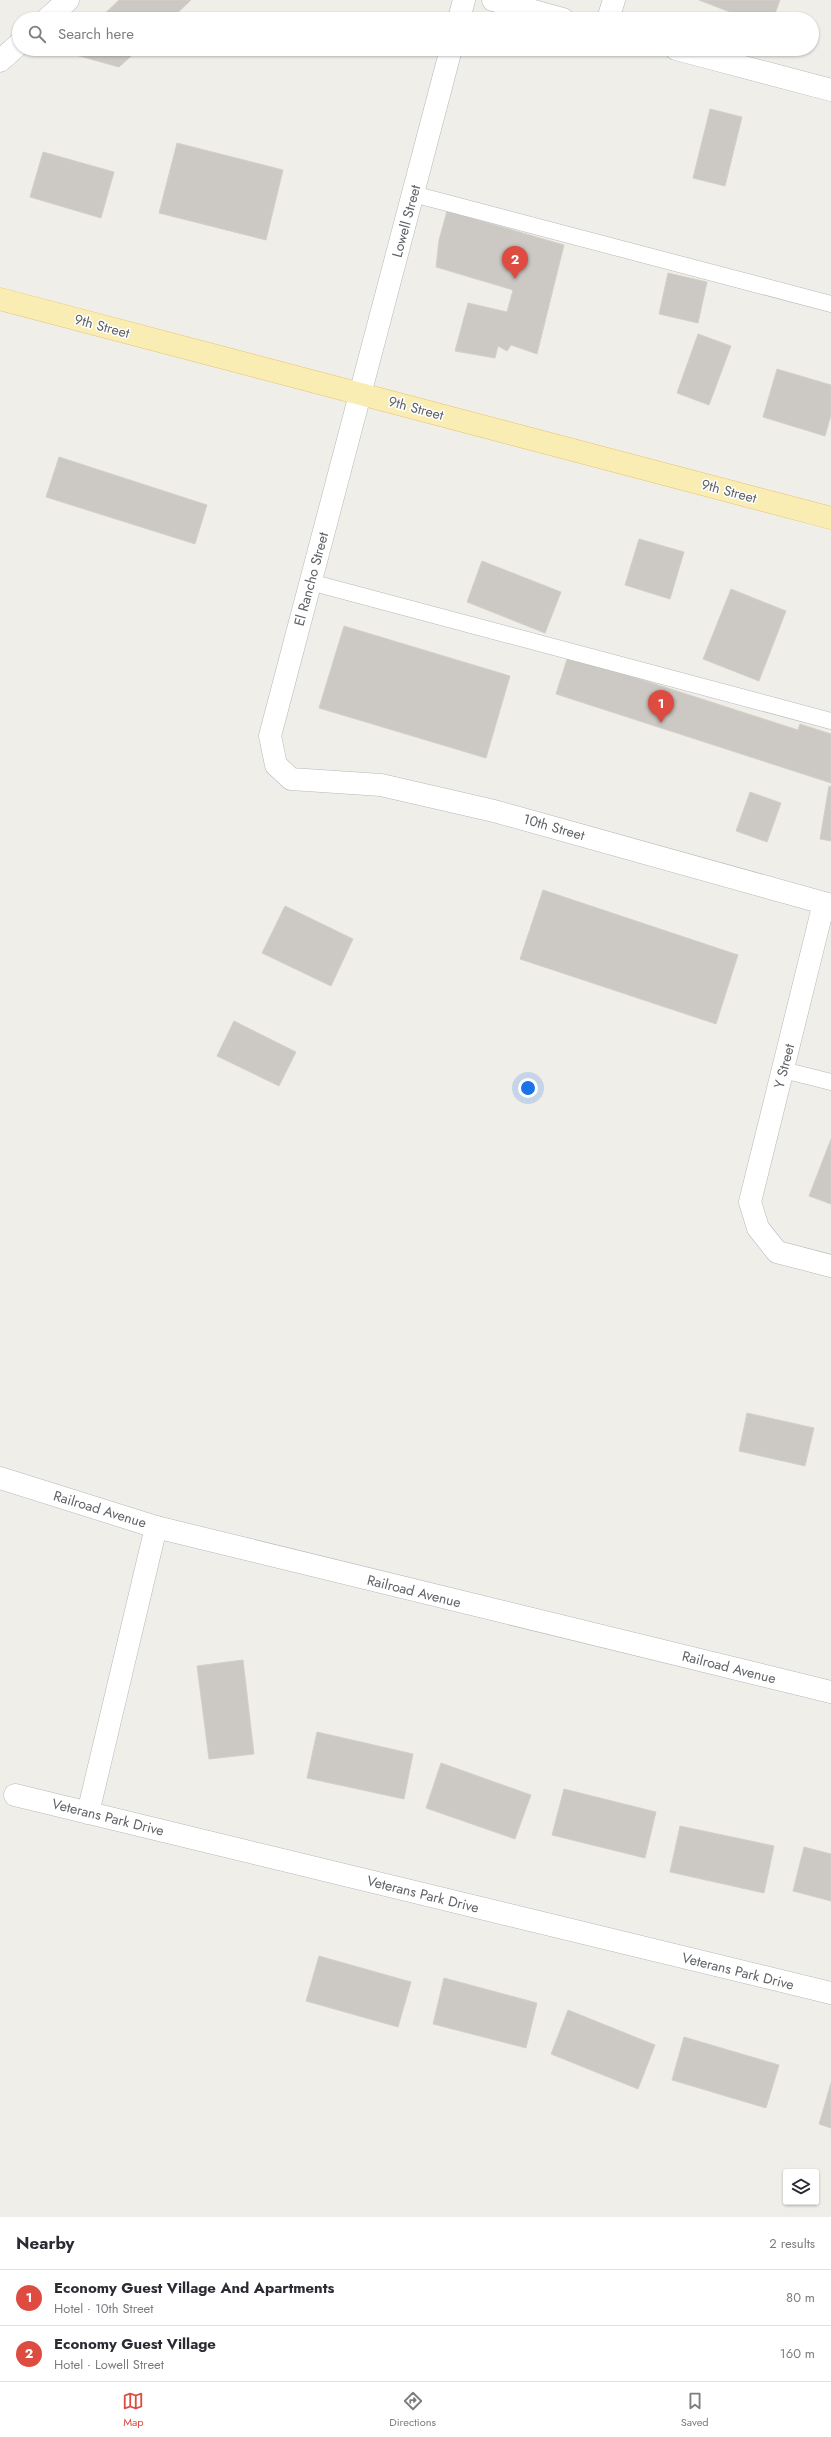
<!DOCTYPE html>
<html lang="en">
<head>
<meta charset="utf-8">
<style>
  :root { --surface:#fff; --page:#f7f7f7; --text:#2b2b33; --muted:#7c7c81; --line:#e1e1e2; --accent:#dd4b41 }
  body { margin:0; font-family:Jost,sans-serif; background:var(--page); color:var(--text) }
  .controls { position:absolute; right:12px; bottom:12px; display:grid; overflow:hidden; border-radius:4px; box-shadow:0 1px 3px #0004 }
  .controls button { width:36px; height:36px; display:grid; place-items:center; padding:0; border:0; border-bottom:1px solid var(--line); background:var(--surface); color:var(--text); font:20px sans-serif }
  .you { position:absolute; left:528px; top:1088px; width:14px; height:14px; margin:-10px; border:3px solid #fff; border-radius:50%; background:#1a73e8; box-shadow:0 0 0 6px #1a73e833 }
  .badge { display:grid; place-items:center; width:26px; height:26px; border-radius:50%; background:var(--accent); color:#fff; font-size:13px; font-weight:700 }
  .pin { position:absolute; translate:-50% -33px; filter:drop-shadow(0 1px 2px #0008) }
  .pin::after { content:''; position:absolute; top:21px; width:14px; height:12px; background:inherit; clip-path:polygon(0 0,100% 0,50% 100%) }
  .list { margin:0; padding:0; list-style:none }
  h2 { display:flex; justify-content:space-between; align-items:center; height:52px; margin:0; padding:0 16px; font-size:17px }
  h2 small { font-size:13px; font-weight:400; color:var(--muted) }
  .list li { display:grid; grid-template-columns:26px 1fr auto; gap:12px; align-items:center; box-sizing:border-box; height:56px; padding:0 16px; border-top:1px solid var(--line) }
  .list b { display:block; font-size:15px; white-space:nowrap }
  .list p { margin:0; font-size:13px; white-space:nowrap; color:var(--muted) }
  .list em { font-size:13px; font-style:normal; color:var(--muted) }
  .icon { flex:none; width:22px; height:22px; fill:none; stroke:currentColor; stroke-width:2; stroke-linecap:round; stroke-linejoin:round }
  .map { position:relative; flex:none; width:831px; height:2217px; overflow:hidden }
  .search { position:absolute; background:var(--surface); box-shadow:0 1px 3px #0004; left:12px; right:12px; top:12px; height:44px; display:flex; align-items:center; gap:10px; box-sizing:border-box; padding:0 14px; border-radius:22px; color:var(--muted); font-size:15px }
  .sheet { height:164px; background:var(--surface) }
  nav { display:flex; justify-content:space-around; align-items:center; box-sizing:border-box; height:56px; border-top:1px solid var(--line); background:var(--surface); font-size:11px; color:var(--muted) }
  nav a { display:grid; justify-items:center; gap:2px }
  nav .on { color:var(--accent) }
  .map>svg:first-child { display:block }
  .building { fill:#ccc9c4; stroke:#d4d0c7 }
  .lines { fill:none; stroke-linecap:round; stroke-linejoin:round }
  .service-casing { stroke:#b5b8bb; stroke-width:17 }
  .minor-casing { stroke:#b5b8bb; stroke-width:23 }
  .tertiary-casing { stroke:#b5b8bb; stroke-width:23 }
  .primary-casing { stroke:#e7c26a; stroke-width:23 }
  .service { stroke:#fff; stroke-width:16 }
  .minor { stroke:#fff; stroke-width:22 }
  .tertiary { stroke:#fff; stroke-width:22 }
  .primary { stroke:#f9edb4; stroke-width:22 }
  .labels { text-anchor:middle; stroke-width:3; stroke-linejoin:round; paint-order:stroke }
  .street-label { font-size:14px; fill:#5f6367; stroke:#fff }
</style>
</head>
<body>
<div class="map">
<svg width="831" height="2217" viewBox="0 0 831 2217">
  <rect width="100%" height="100%" fill="#f0eee8"/>
  <path class="building" d="M119 0H191L171 19H99Z
    M699 0H780L773 19H748Z
    M68 49H139L119 67 65 52Z
    M710 109 742 117 725 186 693 178Z
    M177 143 283 170 266 240 159 213Z
    M43 152 114 172 101 218 30 197Z
    M447 211 564 245 537 354 511 345 507 351 498 346 495 358 455 351 468 303 507 312 513 290 436 267 439 240Z
    M668 273 707 282 698 323 659 314Z
    M698 334 731 346 709 405 677 393Z
    M777 369 831 385V415L825 436 763 417Z
    M59 457 207 505 195 544 46 497Z
    M639 539 684 552 670 599 625 585Z
    M482 561 561 592 545 633 467 602Z
    M731 589 786 611 759 681 703 659Z
    M344 626 510 676 486 758 319 708Z
    M568 656 798 730 800 724 831 734V783L556 694Z
    M829 786 831 787V841L820 839Z
    M750 792 781 803 767 842 736 831Z
    M543 890 738 955 716 1024 520 959Z
    M285 906 353 939 331 986 262 953Z
    M234 1021 296 1052 279 1086 217 1056Z
    M831 1139V1204L809 1196Z
    M747 1413 814 1428 805 1466 739 1451Z
    M243 1660 254 1754 209 1759 197 1666Z
    M317 1732 413 1754 404 1799 307 1778Z
    M441 1763 531 1795 515 1839 426 1808Z
    M564 1789 656 1812 645 1858 552 1835Z
    M680 1826 774 1846 764 1893 670 1872Z
    M804 1847 831 1854V1901L793 1891Z
    M319 1956 411 1982 398 2027 306 2001Z
    M444 1978 537 2003 526 2048 433 2024Z
    M568 2010 655 2045 638 2089 551 2054Z
    M684 2037 779 2065 766 2108 672 2080Z
    M831 2083V2128L819 2124Z"/>
  <g class="lines">
    <g class="service-casing">
      <path id="service" d="M413 194 831 304
        M310 582 831 721
        M783 1070 831 1082"/>
    </g>
    <g class="minor-casing">
      <path id="minor" d="M493 0 563 19
        M47 19 68 0
        M459 19 464 0
        M608 19 614 0
        M451 49 270 736 276 765 291 779 381 785 494 811 831 905
        M676 49 831 90
        M0 61 19 44
        M824 903 750 1202 758 1228 777 1252 831 1266
        M15 1795 831 1993
        M88 1813 156 1527"/>
    </g>
    <g class="tertiary-casing">
      <path id="tertiary" d="M0 1478 156 1527 831 1692"/>
    </g>
    <g class="primary-casing">
      <path id="primary" d="M0 299 831 518"/>
    </g>
    <use href="#service" class="service"/>
    <use href="#minor" class="minor"/>
    <use href="#tertiary" class="tertiary"/>
    <use href="#primary" class="primary"/>
  </g>
  <g class="labels">
    <g class="street-label">
      <text transform="translate(406 221) rotate(-75)" y="5">Lowell Street</text>
      <text transform="translate(102 326) rotate(15)" y="5">9th Street</text>
      <text transform="translate(416 408) rotate(15)" y="5">9th Street</text>
      <text transform="translate(729 491) rotate(15)" y="5">9th Street</text>
      <text transform="translate(311 579) rotate(-75)" y="5">El Rancho Street</text>
      <text transform="translate(554 827) rotate(16)" y="5">10th Street</text>
      <text transform="translate(784 1066) rotate(-76)" y="5">Y Street</text>
      <text transform="translate(100 1509) rotate(17)" y="5">Railroad Avenue</text>
      <text transform="translate(414 1591) rotate(14)" y="5">Railroad Avenue</text>
      <text transform="translate(729 1667) rotate(14)" y="5">Railroad Avenue</text>
      <text transform="translate(108 1817) rotate(14)" y="5">Veterans Park Drive</text>
      <text transform="translate(423 1894) rotate(14)" y="5">Veterans Park Drive</text>
      <text transform="translate(738 1971) rotate(14)" y="5">Veterans Park Drive</text>
    </g>
  </g>
</svg>
<div class="controls">
<button><svg class="icon" aria-label="layers" viewBox="0 0 24 24"><path d="M12 4l9 5-9 5-9-5zM3 14l9 5 9-5"/></svg></button>
</div>
<div class="you"></div>
<div class="pin badge" style="left:661px;top:723px">1</div>
<div class="pin badge" style="left:515px;top:279px">2</div>
<div class="search"><svg class="icon" aria-label="search" viewBox="0 0 24 24"><circle cx="10" cy="10" r="6"/><path d="M15 15l6 6"/></svg>Search here</div>
</div>
<section class="sheet">
<h2>Nearby<small>2 results</small></h2>
<ul class="list">
<li><span class="badge">1</span><div><b>Economy Guest Village And Apartments</b><p>Hotel · 10th Street</p></div><em>80 m</em></li>
<li><span class="badge">2</span><div><b>Economy Guest Village</b><p>Hotel · Lowell Street</p></div><em>160 m</em></li>
</ul>
</section>
<nav>
<a class="on"><svg class="icon" aria-label="map" viewBox="0 0 24 24"><path d="M3 6l6-2 6 2 6-2v14l-6 2-6-2-6 2zM9 4v14M15 6v14"/></svg>Map</a>
<a><svg class="icon" aria-label="directions" viewBox="0 0 24 24"><path d="M12 3l9 9-9 9-9-9zM9 14v-3h6M13 9l2 2-2 2"/></svg>Directions</a>
<a><svg class="icon" aria-label="saved" viewBox="0 0 24 24"><path d="M7 4h10v16l-5-4-5 4z"/></svg>Saved</a>
</nav>
</body>
</html>
